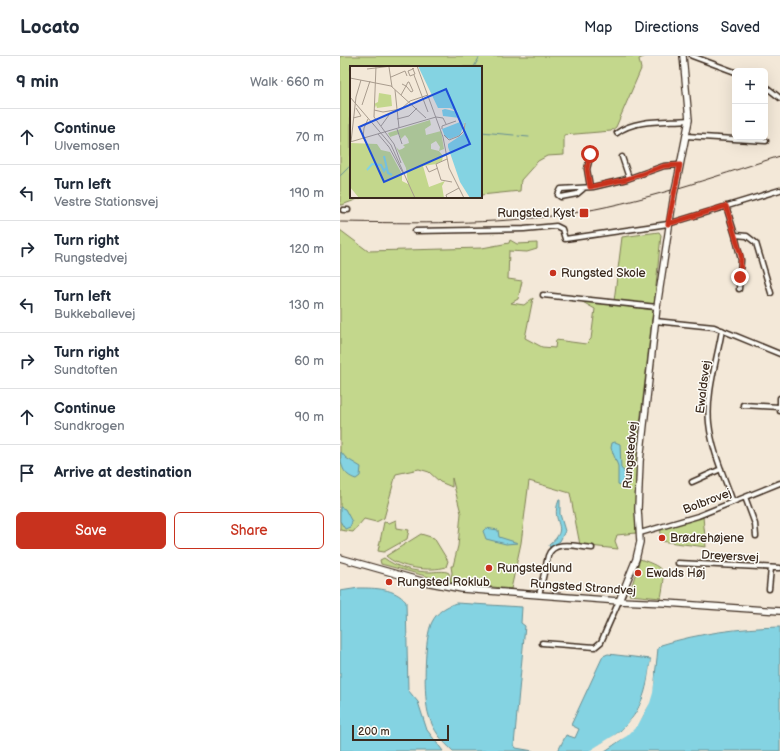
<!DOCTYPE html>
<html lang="en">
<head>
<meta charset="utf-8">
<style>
  :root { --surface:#fff; --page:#f2f2f3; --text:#1f2937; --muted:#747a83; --line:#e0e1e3; --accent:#c8321e }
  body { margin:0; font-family:"Balsamiq Sans",sans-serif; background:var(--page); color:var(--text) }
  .controls { position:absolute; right:12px; top:12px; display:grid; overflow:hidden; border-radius:6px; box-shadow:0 4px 16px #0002 }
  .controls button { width:36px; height:36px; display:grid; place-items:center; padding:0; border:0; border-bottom:1px solid var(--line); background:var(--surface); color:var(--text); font:20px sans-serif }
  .scale { position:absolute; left:12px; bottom:10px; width:97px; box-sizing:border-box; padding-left:4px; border:2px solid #3b2a1e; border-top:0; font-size:11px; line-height:14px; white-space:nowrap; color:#3b2a1e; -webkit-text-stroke:3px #fdfcf7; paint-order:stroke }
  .stop { position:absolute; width:12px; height:12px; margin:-9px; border:3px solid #c8321e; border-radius:50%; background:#fff }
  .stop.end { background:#c8321e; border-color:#fff; box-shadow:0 1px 4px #0008 }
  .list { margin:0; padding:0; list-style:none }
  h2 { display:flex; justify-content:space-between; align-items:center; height:52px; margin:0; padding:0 16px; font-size:17px }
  h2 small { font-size:13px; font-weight:400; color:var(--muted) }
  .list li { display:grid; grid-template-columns:26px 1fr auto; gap:12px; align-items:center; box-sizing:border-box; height:56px; padding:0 16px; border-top:1px solid var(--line) }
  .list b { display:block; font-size:15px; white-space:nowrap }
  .list p { margin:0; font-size:13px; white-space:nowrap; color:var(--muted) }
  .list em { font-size:13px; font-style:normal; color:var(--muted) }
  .actions { display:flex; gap:8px; padding:12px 16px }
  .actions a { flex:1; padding:9px 0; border:1px solid var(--accent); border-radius:6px; text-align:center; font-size:14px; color:var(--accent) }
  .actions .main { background:var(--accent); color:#fff }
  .icon { flex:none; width:22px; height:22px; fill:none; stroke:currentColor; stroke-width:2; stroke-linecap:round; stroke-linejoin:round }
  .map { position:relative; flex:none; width:440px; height:695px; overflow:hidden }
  header { display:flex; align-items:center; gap:24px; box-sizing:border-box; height:56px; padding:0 20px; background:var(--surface); border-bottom:1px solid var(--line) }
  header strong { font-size:19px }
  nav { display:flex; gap:22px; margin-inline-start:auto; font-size:14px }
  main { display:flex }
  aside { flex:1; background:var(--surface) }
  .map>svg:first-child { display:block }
  .green { fill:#c3d78c; stroke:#7f8055 }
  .water { fill:#84d3e2; stroke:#678f94 }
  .pier { fill:#f3e8d8 }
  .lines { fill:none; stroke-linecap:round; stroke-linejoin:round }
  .stream { stroke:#678f94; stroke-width:1 }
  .minor-casing { stroke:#3b2a1e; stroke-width:7 }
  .major-casing { stroke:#3b2a1e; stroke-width:8 }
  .minor { stroke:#fdfcf7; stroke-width:4 }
  .major { stroke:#fdfcf7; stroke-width:5.5 }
  .rail { stroke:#3b2a1e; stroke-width:1 }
  .major-bridge-casing { stroke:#3b2a1e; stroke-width:8; stroke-linecap:butt }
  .major-bridge { stroke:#fdfcf7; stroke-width:5.5 }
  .route { stroke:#c8321e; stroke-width:5 }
  .poi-dot { fill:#c8321e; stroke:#fdfcf7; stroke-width:1.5 }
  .labels { text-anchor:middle; stroke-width:3; stroke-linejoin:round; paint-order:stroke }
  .poi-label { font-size:12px; fill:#3b2a1e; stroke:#fdfcf7; text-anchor:start }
  .street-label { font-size:12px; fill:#3b2a1e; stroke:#fdfcf7 }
  .inset-river { fill:none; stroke:#84d3e2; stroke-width:2 }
  .inset-road { fill:none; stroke:#a99c8e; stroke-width:1 }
  .view { fill:#1d4ed8; fill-opacity:0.15; stroke:#1d4ed8; stroke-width:2 }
  .inset-edge { fill:none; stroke:#3b2a1e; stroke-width:2 }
</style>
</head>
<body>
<header>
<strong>Locato</strong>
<nav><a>Map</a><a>Directions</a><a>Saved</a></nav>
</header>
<main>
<aside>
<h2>9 min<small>Walk · 660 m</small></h2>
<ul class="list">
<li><svg class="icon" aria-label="ahead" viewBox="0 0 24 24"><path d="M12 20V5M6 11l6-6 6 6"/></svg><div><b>Continue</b><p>Ulvemosen</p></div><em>70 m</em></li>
<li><svg class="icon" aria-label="left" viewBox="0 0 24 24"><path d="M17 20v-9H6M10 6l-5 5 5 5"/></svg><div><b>Turn left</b><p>Vestre Stationsvej</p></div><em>190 m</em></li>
<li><svg class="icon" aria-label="right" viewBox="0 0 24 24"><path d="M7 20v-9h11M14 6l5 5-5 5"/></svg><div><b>Turn right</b><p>Rungstedvej</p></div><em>120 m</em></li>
<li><svg class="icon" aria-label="left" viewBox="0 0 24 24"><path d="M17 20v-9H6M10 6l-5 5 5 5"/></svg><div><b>Turn left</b><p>Bukkeballevej</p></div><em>130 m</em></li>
<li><svg class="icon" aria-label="right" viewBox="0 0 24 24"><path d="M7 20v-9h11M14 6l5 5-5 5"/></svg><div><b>Turn right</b><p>Sundtoften</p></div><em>60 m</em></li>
<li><svg class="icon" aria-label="ahead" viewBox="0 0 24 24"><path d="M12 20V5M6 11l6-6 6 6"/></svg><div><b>Continue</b><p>Sundkrogen</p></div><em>90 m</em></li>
<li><svg class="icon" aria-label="arrive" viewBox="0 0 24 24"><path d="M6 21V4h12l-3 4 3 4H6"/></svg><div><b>Arrive at destination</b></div></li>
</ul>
<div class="actions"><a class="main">Save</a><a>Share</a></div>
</aside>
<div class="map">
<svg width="440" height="695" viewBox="0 0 440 695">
  <rect width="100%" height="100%" fill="#f3e8d8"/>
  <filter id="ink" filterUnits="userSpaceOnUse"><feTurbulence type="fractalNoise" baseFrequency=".025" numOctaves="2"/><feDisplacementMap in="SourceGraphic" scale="8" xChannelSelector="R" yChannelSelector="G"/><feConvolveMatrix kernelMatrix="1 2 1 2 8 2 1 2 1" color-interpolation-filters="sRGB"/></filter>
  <g filter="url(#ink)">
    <path class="green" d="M0 0H306L299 3 301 13 276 71 271 75 224 79V99L207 100 198 105 181 124 180 135 141 139V11H11V141H23L2 149H0Z
      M0 174 28 195 142 192 169 187 170 184 177 188 197 187V193L187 196 169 195 168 223 182 225 178 243 171 247 184 249 193 242 185 282 202 291 215 292 216 284 246 288 251 283 255 253 239 244 313 254 299 377 296 421V477L277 479 275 485 278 493 240 489 230 437 189 425 181 487 171 533 108 526 41 508 40 504 44 502C55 511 75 516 90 516 96 516 104 514 109 517L110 526 112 517 111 510H113L118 490 121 457 112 422V431L100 426 89 416 79 413 56 418 44 462 36 466 24 463 13 476 0 474Z
      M319 176 321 179 314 250 274 245 282 181Z
      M363 461 366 491 320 485 321 472Z
      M56 464 57 472 69 474 67 483 44 496 38 495 44 466 49 467Z
      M81 478 94 482 108 505 106 511C90 516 59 512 46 500Z
      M300 503C327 513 326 514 321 542L289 539Z"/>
    <path class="water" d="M275 386 280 388 281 412 289 421V427L284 430 278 428V410L271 392 272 387Z
      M1 396 6 402 21 411 20 420 16 423C3 419 0 409 1 396Z
      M219 444H220V458L225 475 220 485 210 492 209 489C232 470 209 468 219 444Z
      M0 451 5 453 12 466 10 471 5 473 0 465Z
      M146 472 158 474 159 481 178 487 166 488 146 483 143 475Z
      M19 532C35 532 55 532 66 546L68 634 78 646 87 674 103 695H0V535Z
      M116 547 182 551 181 567 185 570 174 689 176 692 193 695H113C102 685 93 674 89 660 83 643 84 581 92 566 97 556 105 551 116 547Z
      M440 571V695H265C311 666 313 643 318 592L321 589C359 577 400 572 440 571Z
      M268 598 311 603C306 641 299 665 265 686 260 688 254 694 249 695 240 695 228 695 218 695L226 679 235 682 239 673 231 669 263 600Z"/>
    <path class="pier" d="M311 603 313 604 309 631 305 645 297 659 277 681 253 695H249L281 675 296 658 306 636Z
      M315 605V620L313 637 310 647 298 669 287 680 263 695 296 667 308 647Z"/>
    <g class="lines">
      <path class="stream" d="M134 11 140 0
        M141 76 174 79
        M178 80 189 81
        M0 120 11 109"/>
      <g class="minor-casing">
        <path id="minor" d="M352 0 395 16
          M425 30 440 42
          M277 77C295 63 326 66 349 64
          M346 80 426 85
          M282 101 289 122
          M250 131 247 113 251 98
          M243 133 237 138 221 141 218 139 221 133 253 131 287 123 324 110 340 109
          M386 150 395 179 407 180 416 187 431 237
          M3 154H8
          M75 175 184 173 216 170 222 173 225 183 328 168 440 134
          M395 179 401 204 399 233
          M203 239 317 251
          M315 265 374 271 440 298
          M382 274C377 304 366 337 369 367 372 395 384 420 393 446
          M440 342V355
          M403 349 440 351
          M352 426 381 413
          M405 441 415 468 416 480
          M300 477 358 460 440 427
          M338 507 440 512
          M429 533 431 512
          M199 539 208 500C214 483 237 491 252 492
          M202 587 255 591 261 586 279 545"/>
      </g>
      <g class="major-casing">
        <path id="major" d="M338 120 349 64 343 0
          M0 502 85 526 122 533 279 545 326 547 440 555
          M279 545 296 503 300 486 298 453 300 405 317 251 334 138"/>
      </g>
      <use href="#minor" class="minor"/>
      <use href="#major" class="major"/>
      <path class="rail" d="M0 166C76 167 151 169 227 158 300 147 370 122 440 100"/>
      <g class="major-bridge-casing">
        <path id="major-bridge" d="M334 138 338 120"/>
      </g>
      <use href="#major-bridge" class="major-bridge"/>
    </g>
  </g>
  <g class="lines" filter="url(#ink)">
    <path class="route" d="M250 98 247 113 250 131 287 123 324 110 340 109 328 168 386 150 401 200 400 221"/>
  </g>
  <g class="poi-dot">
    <rect x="239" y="152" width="10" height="10" rx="2"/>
    <circle cx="213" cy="217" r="4"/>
    <circle cx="322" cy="482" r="4"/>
    <circle cx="149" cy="512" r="4"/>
    <circle cx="298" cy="517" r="4"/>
    <circle cx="49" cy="526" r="4"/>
  </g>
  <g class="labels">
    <g class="poi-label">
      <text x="235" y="161" text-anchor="end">Rungsted Kyst</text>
      <text x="221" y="221">Rungsted Skole</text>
      <text x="330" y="486">Brødrehøjene</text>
      <text x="157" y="516">Rungstedlund</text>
      <text x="306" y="521">Ewalds Høj</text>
      <text x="57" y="530">Rungsted Roklub</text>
    </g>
    <g class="street-label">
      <text transform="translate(363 331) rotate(-83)" y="4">Ewaldsvej</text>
      <text transform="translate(290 399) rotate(-85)" y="4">Rungstedvej</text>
      <text transform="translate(367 445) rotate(-21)" y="4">Bolbrovej</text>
      <text transform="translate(390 500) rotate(3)" y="4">Dreyersvej</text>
      <text transform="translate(243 531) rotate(4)" y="4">Rungsted Strandvej</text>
    </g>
  </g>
  <g transform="translate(10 10)">
    <rect width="132" height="132" fill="#f3e8d8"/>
    <path d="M29 27 41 29 42 40 27 42 26 39 25 42 24 38 28 36ZM80 54 81 59 75 63 76 69 91 65 94 83 89 85 90 81 86 75 81 78V83L89 85 93 90 92 95 86 98 73 100 79 121 95 115 92 120 94 132H9L0 121V77L27 78 31 84 40 86 52 108V115L58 118 56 102 46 81 49 84 52 83 55 81 53 79 59 77 58 73 55 69 51 73 49 68 40 71 38 67Z" fill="#c3d78c"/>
    <path d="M68 0H132V132H120L110 116 98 81V78L113 68 115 64V56L110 69 100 73 95 71 92 63 110 56V52L93 50 92 44 95 43 108 46 100 42H88Z" fill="#84d3e2"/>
    <path class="inset-river" d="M34 90 38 107 42 109M17 104 22 98 31 99 34 105 36 102"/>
    <path class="inset-road" d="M26 0 24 51 44 78 51 97M67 0 93 71 99 102 114 132M39 1 42 21M62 2 63 3 65 8 60 10 58 5 63 3V2L64 3M17 3 42 0M64 9 78 46M41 11 55 5 57 10M0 12 41 20 76 52M45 24 49 62M51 29 56 20 58 16H59L63 25 61 26 57 21 56 20 52 18M0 31 41 79 65 132M60 35 78 29M12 39 20 15M24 44 33 46 51 43 60 35M86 51 93 52 96 58M3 52 11 50 6 42M47 53 59 50 67 42M31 60 39 49M47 63 52 78M92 63V60L106 55M28 68 39 81 37 79M94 69 99 74 109 70 114 65 115 57M13 72 14 62 18 53M0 76 86 51M1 76 6 31 11 14M39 81 53 107M97 93 86 98 91 114 102 116M76 100 79 106 88 102M97 132 96 129 109 122"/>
    <path class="view" d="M96 23 120 78 34 116 9 61Z"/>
    <rect width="132" height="132" class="inset-edge"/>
  </g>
</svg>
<div class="controls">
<button>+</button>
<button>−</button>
</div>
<div class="scale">200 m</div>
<div class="stop" style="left:250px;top:98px"></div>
<div class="stop end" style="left:400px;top:221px"></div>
</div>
</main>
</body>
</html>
